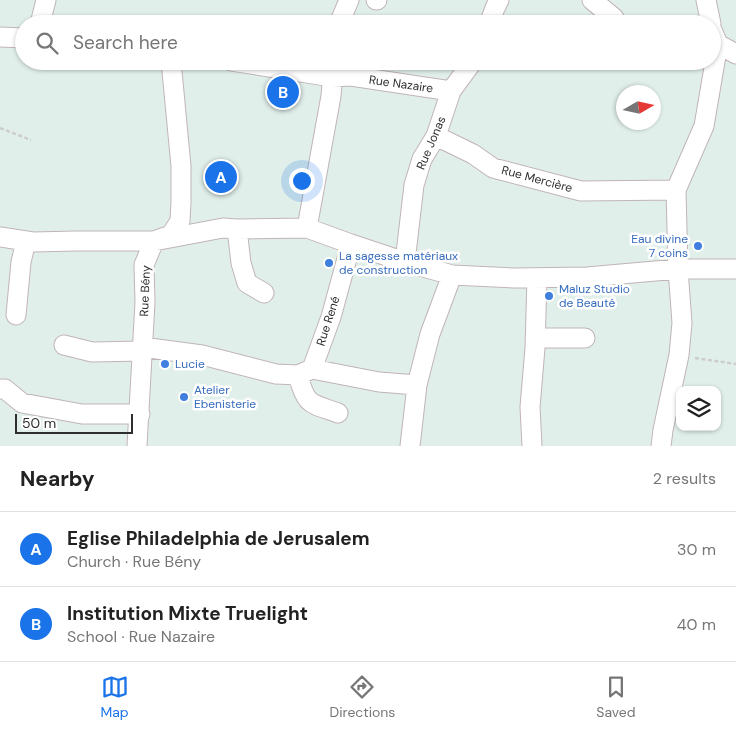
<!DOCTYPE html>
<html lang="en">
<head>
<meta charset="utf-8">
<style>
  :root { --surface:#fff; --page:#f6f6f6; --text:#222; --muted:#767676; --line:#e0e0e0; --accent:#1a73e8 }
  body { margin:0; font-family:"DM Sans",sans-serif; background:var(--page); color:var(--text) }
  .controls { position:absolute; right:15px; bottom:15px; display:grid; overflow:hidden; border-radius:10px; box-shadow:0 1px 4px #0004 }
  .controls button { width:45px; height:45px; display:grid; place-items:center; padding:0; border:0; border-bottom:1px solid var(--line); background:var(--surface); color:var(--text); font:25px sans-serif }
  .compass { position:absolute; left:616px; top:85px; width:45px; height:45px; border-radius:50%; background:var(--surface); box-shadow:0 1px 4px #0004; rotate:81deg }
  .scale { position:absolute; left:15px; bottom:12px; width:118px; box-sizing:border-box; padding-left:5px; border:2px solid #2e2e2e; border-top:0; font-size:14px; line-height:18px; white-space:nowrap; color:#2e2e2e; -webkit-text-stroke:4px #fff; paint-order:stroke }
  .you { position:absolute; left:301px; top:180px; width:18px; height:18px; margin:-12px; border:4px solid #fff; border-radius:50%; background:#1a73e8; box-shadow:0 0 0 8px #1a73e833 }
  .badge { display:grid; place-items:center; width:32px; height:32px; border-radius:50%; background:var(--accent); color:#fff; font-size:16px; font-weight:700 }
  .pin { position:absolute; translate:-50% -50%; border:2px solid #fff; box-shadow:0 1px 5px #0006 }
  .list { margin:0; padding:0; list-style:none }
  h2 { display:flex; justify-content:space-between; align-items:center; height:65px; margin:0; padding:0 20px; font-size:21px }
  h2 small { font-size:16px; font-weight:400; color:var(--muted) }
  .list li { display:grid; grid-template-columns:32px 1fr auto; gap:15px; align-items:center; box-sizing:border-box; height:75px; padding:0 20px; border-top:1px solid var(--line) }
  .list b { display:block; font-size:19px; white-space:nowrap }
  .list p { margin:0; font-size:16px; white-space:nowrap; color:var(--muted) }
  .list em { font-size:16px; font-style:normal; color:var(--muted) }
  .icon { flex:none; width:28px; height:28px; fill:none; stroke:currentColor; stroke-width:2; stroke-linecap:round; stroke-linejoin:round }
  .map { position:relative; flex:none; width:736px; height:446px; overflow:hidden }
  .search { position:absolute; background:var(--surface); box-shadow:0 1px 4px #0004; left:15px; right:15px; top:15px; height:55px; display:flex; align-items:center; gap:12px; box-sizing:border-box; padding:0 18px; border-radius:28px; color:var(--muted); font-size:19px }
  .sheet { height:215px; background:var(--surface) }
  nav { display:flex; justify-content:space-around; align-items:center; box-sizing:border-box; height:70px; border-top:1px solid var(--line); background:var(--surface); font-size:14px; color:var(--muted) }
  nav a { display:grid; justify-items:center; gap:2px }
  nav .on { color:var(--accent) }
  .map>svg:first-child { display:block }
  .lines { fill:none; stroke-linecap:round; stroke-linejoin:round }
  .minor-casing { stroke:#c1b4b6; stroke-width:21 }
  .path { stroke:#cdcdcd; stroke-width:2.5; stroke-dasharray:4 2.5; stroke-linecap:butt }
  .minor { stroke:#fff; stroke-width:19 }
  .shop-dot { fill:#3f7fe0; stroke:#fff; stroke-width:2 }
  .labels { text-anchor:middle; stroke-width:5; stroke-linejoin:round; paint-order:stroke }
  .street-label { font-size:12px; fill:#2e2e2e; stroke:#fff }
  .shop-label { font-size:12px; fill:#366cbe; stroke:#fff; text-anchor:start }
</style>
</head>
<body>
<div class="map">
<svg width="736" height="446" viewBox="0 0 736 446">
  <rect width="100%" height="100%" fill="#e1efea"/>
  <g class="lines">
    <g class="minor-casing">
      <path id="minor" d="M376 0H377
        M592 0 614 18 616 24
        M706 0 711 24
        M40 24 46 0
        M339 24 349 0
        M489 24 495 8 499 0
        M0 37 24 38
        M718 44 736 54
        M231 61 332 77 351 76 451 91
        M436 136 473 154 493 168 581 191 676 190
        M307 228 331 96 334 61
        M237 229 241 263 247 283 264 293
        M0 237 33 242 76 241H154L223 228 237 229 307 228 351 244 405 262 452 275 515 278 587 277 678 269H736
        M405 262 414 185 422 159 436 136 451 91 473 61
        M16 315 21 262 26 241
        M535 338H585
        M64 345 92 352 142 351
        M142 347 202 355 276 374 298 375 312 369 379 382 417 385
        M312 369 331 317 351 244
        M298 375C306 406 310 403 338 413
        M0 389H5L22 403 82 414H140
        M137 446 145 302 144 265 154 241 171 235 180 221 181 202V166L171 61
        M410 446 417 385 430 334 452 275
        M532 446 530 407 535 348 537 278
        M661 446 663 430 679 355 682 323 678 269 676 190 704 126 718 44 712 30"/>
    </g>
    <path class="path" d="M0 128 31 140
      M695 358 736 364"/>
    <use href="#minor" class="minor"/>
  </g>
  <g class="shop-dot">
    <circle cx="698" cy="246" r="5"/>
    <circle cx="329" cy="263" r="5"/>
    <circle cx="549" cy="296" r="5"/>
    <circle cx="165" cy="364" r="5"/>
    <circle cx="184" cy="397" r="5"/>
  </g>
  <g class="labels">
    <g class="street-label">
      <text transform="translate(401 84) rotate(8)" y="4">Rue Nazaire</text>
      <text transform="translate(431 143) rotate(-67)" y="4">Rue Jonas</text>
      <text transform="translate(537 179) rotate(15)" y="4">Rue Mercière</text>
      <text transform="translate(145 291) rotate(-88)" y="4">Rue Bény</text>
      <text transform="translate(328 321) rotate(-72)" y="4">Rue René</text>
    </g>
    <g class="shop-label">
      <text x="688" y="243" text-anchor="end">Eau divine<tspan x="688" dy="14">7 coins</tspan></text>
      <text x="339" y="260">La sagesse matériaux<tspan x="339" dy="14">de construction</tspan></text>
      <text x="559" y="293">Maluz Studio<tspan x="559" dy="14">de Beauté</tspan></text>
      <text x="175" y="368">Lucie</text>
      <text x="194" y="394">Atelier<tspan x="194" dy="14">Ebenisterie</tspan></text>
    </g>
  </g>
</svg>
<div class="controls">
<button><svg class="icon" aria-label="layers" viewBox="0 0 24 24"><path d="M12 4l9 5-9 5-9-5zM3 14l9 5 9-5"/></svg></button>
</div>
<svg class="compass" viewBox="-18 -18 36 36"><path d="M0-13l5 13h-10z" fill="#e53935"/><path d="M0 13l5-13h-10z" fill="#767676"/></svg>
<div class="scale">50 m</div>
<div class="you"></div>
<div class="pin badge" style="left:221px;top:177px">A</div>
<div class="pin badge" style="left:283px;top:92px">B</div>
<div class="search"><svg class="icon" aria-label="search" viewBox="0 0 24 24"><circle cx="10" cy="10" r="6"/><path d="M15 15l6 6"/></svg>Search here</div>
</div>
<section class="sheet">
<h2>Nearby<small>2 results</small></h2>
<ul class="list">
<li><span class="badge">A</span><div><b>Eglise Philadelphia de Jerusalem</b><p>Church · Rue Bény</p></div><em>30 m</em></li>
<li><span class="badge">B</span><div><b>Institution Mixte Truelight</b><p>School · Rue Nazaire</p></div><em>40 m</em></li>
</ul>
</section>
<nav>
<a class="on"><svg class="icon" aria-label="map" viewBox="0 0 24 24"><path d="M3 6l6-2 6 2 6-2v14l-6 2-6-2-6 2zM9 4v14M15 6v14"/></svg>Map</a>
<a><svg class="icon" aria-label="directions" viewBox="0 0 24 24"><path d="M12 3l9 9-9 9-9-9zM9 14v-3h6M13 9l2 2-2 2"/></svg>Directions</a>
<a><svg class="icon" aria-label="saved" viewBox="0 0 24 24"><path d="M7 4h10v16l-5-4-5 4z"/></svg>Saved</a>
</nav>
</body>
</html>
